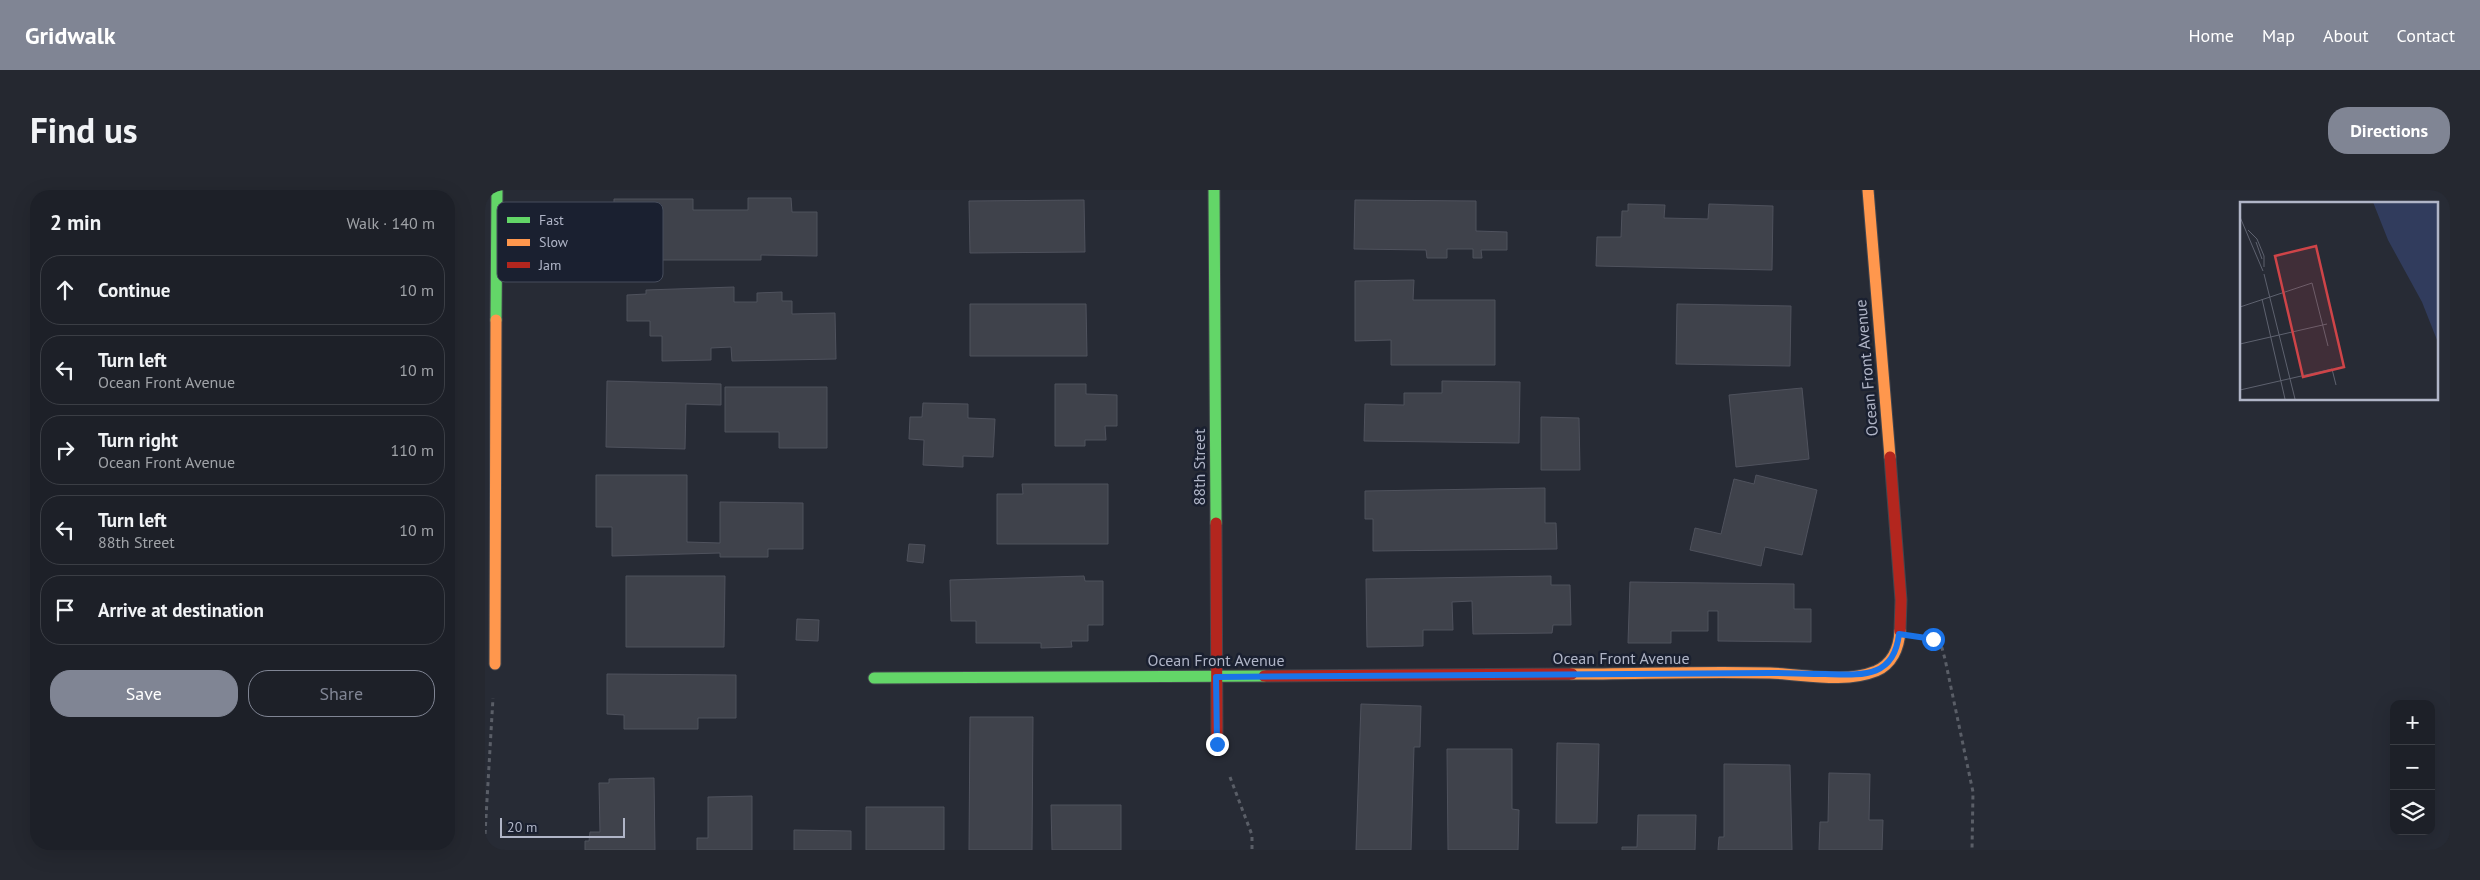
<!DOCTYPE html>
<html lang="en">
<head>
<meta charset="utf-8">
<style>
  :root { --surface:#1d2028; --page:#252830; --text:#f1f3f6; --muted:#a0a3a8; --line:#3b3e45; --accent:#808594 }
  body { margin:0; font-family:"PT Sans",sans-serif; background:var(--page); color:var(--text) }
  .controls { position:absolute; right:15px; bottom:15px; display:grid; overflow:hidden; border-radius:10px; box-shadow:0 5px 20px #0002 }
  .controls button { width:45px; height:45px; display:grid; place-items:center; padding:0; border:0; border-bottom:1px solid var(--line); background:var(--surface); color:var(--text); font:25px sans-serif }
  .scale { position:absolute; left:15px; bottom:12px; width:125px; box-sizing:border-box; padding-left:5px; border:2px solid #b0b5c7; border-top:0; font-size:14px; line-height:18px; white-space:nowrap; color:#b0b5c7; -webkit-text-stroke:4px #1a2030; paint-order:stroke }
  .stop { position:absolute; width:15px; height:15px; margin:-11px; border:4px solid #1a73e8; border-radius:50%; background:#fff }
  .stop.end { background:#1a73e8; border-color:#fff; box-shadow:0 1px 5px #0008 }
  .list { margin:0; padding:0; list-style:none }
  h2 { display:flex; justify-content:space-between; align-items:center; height:65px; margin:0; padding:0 20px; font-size:21px }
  h2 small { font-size:16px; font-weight:400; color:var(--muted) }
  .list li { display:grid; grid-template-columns:32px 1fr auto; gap:15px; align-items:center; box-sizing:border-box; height:70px; margin:0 10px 10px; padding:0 10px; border:1px solid var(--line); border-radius:20px }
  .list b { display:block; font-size:19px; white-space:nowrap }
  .list p { margin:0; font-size:16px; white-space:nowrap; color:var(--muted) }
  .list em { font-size:16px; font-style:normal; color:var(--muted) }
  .actions { display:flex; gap:10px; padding:15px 20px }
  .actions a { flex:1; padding:11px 0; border:1px solid var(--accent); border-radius:20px; text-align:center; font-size:18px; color:var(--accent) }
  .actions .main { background:var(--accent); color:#fff }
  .icon { flex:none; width:28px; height:28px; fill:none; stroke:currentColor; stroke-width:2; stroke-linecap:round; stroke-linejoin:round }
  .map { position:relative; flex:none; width:1965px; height:660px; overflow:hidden; border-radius:20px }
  header { display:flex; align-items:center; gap:30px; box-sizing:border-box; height:70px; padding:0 25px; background:var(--accent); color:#fff }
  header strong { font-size:24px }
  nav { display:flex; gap:28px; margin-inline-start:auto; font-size:18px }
  .intro { display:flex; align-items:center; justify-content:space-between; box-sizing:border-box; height:120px; padding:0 30px }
  h1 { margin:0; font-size:35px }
  .button { padding:12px 22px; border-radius:20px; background:var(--accent); color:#fff; font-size:18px; font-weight:700 }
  main { display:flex; gap:30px; padding:0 30px }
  aside { flex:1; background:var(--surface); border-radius:20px; box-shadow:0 5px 20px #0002 }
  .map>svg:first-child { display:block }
  .building { fill:#3f424b; stroke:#4f525d }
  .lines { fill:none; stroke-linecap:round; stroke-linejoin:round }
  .fast-casing { stroke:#43464e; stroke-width:13 }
  .slow-casing { stroke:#43464e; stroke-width:13 }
  .jam-casing { stroke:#43464e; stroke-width:13 }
  .path { stroke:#5a5e67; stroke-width:3; stroke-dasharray:4 4; stroke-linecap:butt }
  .fast { stroke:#63d668; stroke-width:11 }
  .slow { stroke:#ff974d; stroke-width:11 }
  .jam { stroke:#b3261e; stroke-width:11 }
  .route { stroke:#1a73e8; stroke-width:6 }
  .labels { text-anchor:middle; stroke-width:5; stroke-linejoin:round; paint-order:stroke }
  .street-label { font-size:16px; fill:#b0b5c7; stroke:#1a2030 }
  .inset-road { fill:none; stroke:#5e626f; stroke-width:1 }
  .view { fill:#ce4448; fill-opacity:0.15; stroke:#ce4448; stroke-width:2.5 }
  .inset-edge { fill:none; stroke:#b0b5c7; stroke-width:2.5 }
  .key { fill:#1a2030; stroke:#474d5d; stroke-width:1 }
  .key-label { font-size:14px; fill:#b0b5c7 }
</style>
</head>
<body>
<header>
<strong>Gridwalk</strong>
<nav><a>Home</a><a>Map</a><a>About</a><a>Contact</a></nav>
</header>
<div class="intro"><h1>Find us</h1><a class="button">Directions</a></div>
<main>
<aside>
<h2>2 min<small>Walk · 140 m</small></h2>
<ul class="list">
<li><svg class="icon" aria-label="ahead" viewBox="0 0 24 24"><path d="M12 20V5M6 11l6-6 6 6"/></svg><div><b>Continue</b></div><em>10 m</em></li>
<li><svg class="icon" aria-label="left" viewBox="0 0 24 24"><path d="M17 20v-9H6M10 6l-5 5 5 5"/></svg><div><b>Turn left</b><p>Ocean Front Avenue</p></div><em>10 m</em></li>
<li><svg class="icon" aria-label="right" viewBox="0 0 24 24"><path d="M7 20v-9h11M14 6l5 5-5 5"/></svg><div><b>Turn right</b><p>Ocean Front Avenue</p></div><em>110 m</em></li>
<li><svg class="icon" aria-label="left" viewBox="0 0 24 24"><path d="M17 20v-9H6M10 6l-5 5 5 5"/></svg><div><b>Turn left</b><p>88th Street</p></div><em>10 m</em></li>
<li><svg class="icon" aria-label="arrive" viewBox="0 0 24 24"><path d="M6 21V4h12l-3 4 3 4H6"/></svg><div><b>Arrive at destination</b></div></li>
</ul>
<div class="actions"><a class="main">Save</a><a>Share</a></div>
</aside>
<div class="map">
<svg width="1965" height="660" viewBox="0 0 1965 660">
  <rect width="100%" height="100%" fill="#272b35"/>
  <path class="building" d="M263 8H306L307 22H332V66L276 65V70H175V66H128L129 9H208V20H263Z
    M599 10 600 62 485 63 484 11Z
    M870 10 991 11V41L1022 42V60H996L997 68H988V59H962V68H942L941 60 869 59Z
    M1143 14 1180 15 1179 28 1223 29 1224 14 1288 16 1287 80 1111 76 1112 47H1136L1137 21H1143Z
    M929 90 928 110H1010V175H906V150L870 151V91Z
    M249 97V112H272V103L297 102V111H307V124L350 123 351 169 247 171 246 157 226 158V170L177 171V146H165V131H142V105L161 104V100Z
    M485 114H601L602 166H485Z
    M1192 114 1306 116 1305 176 1191 174Z
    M122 191 236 194V215L201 214 200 259 121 257Z
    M957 191 1035 192 1034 253 879 251 880 214 919 215V203H957Z
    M570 194H601V204L632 205V236H620L621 250H600V256H570Z
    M240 197H342V258H294V242H240Z
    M1317 198 1324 269 1251 277 1244 205Z
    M438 213 483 214V228L510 229 508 267 478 266V277L438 275 439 250 424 249 425 227H437Z
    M1056 227 1094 228 1095 280H1056Z
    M111 285H202V352L235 353V312L318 313V359H283V367H235V363L127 366V337H111Z
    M1271 285 1332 300 1317 365 1280 357 1276 376 1205 360 1210 338 1236 344 1249 289 1269 294Z
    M537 294H623V354H512V304H538Z
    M1060 298V333H1071L1072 359 888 361V329H880V301Z
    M424 354 440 355 438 373 422 371Z
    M141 386H240L239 457H141Z
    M599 386 600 391H618V435H603V451H586L587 457 556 458V453H491V431H466L465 390Z
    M1066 386V395H1085L1086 435H1068L1067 443 988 444 987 411 967 412 968 440H938V456L882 457 881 389Z
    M1145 392 1309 394V419H1326V452L1233 451V421H1223V441H1186V453H1143Z
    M312 429 334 430 333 451 311 450Z
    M122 484 251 485V528H213V539H139V525L122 524Z
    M876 514 936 516 935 557H929L926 660H871Z
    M485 527H548L547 660H484Z
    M1072 553 1114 554 1112 633H1071Z
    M962 559H1027V619L1034 620 1033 660H963Z
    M1239 574 1305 575 1307 660H1233L1234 647H1239Z
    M1344 583 1385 584 1384 630H1398L1397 660H1334L1335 632H1343Z
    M169 588 170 660H100V651H104L105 642H115L114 593H124V589Z
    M267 606V660H212V648H223V607Z
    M566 615H636V660H567Z
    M381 617H459V660H381Z
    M1153 625H1211L1210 660H1137V657H1152Z
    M309 640 366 641V660H309Z"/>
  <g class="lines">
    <g class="fast-casing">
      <path id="fast" d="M729 0 731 333
        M11 130 12 0
        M389 488 779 486"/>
    </g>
    <g class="slow-casing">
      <path id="slow" d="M1383 0 1405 267
        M10 474 11 130
        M1087 484C1153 484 1219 481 1285 483 1318 484 1359 494 1391 481 1407 474 1414 458 1415 441"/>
    </g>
    <g class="jam-casing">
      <path id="jam" d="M1405 267 1416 410 1415 441
        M731 333 732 554
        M779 486 1087 484"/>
    </g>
    <path class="path" d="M1451 451 1457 458 1460 469 1488 602 1487 660
      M745 587 767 645V660
      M0 644 8 508"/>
    <use href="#fast" class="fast"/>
    <use href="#slow" class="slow"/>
    <use href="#jam" class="jam"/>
  </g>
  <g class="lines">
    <path class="route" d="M732 554 731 487 1285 483C1303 483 1322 484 1340 484 1376 485 1409 489 1414 444L1448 449"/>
  </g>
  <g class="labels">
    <g class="street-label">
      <text transform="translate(1381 178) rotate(-95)" y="6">Ocean Front Avenue</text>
      <text transform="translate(714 277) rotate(-90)" y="6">88th Street</text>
      <text x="1136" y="474">Ocean Front Avenue</text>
      <text x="731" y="476">Ocean Front Avenue</text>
    </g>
  </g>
  <g transform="translate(1755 12)">
    <rect width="198" height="198" fill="#272b35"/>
    <path d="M133 0H197V138L182 100 148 38Z" fill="#313c5d"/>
    <path class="inset-road" d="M0 15 23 69M8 28 17 37 24 54V65M16 40 22 57M24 72 55 197M22 97 45 197M0 105 72 81 88 144M0 142 87 122M0 188 92 167 96 183"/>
    <path class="view" d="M76 44 104 165 63 175 35 54Z"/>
    <rect width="198" height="198" class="inset-edge"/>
  </g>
  <rect x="12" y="12" width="166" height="80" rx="8" class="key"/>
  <rect x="22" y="27" width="23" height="6" fill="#63d668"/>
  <rect x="22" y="49" width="23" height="7" fill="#ff974d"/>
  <rect x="22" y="72" width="23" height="6" fill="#b3261e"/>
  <g class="key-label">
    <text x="54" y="35">Fast</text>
    <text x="54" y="57">Slow</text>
    <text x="54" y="80">Jam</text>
  </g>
</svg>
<div class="controls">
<button>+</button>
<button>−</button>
<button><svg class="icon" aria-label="layers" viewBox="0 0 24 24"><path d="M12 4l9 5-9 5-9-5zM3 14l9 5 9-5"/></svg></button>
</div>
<div class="scale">20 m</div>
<div class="stop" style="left:1448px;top:449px"></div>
<div class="stop end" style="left:732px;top:554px"></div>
</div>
</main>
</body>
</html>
